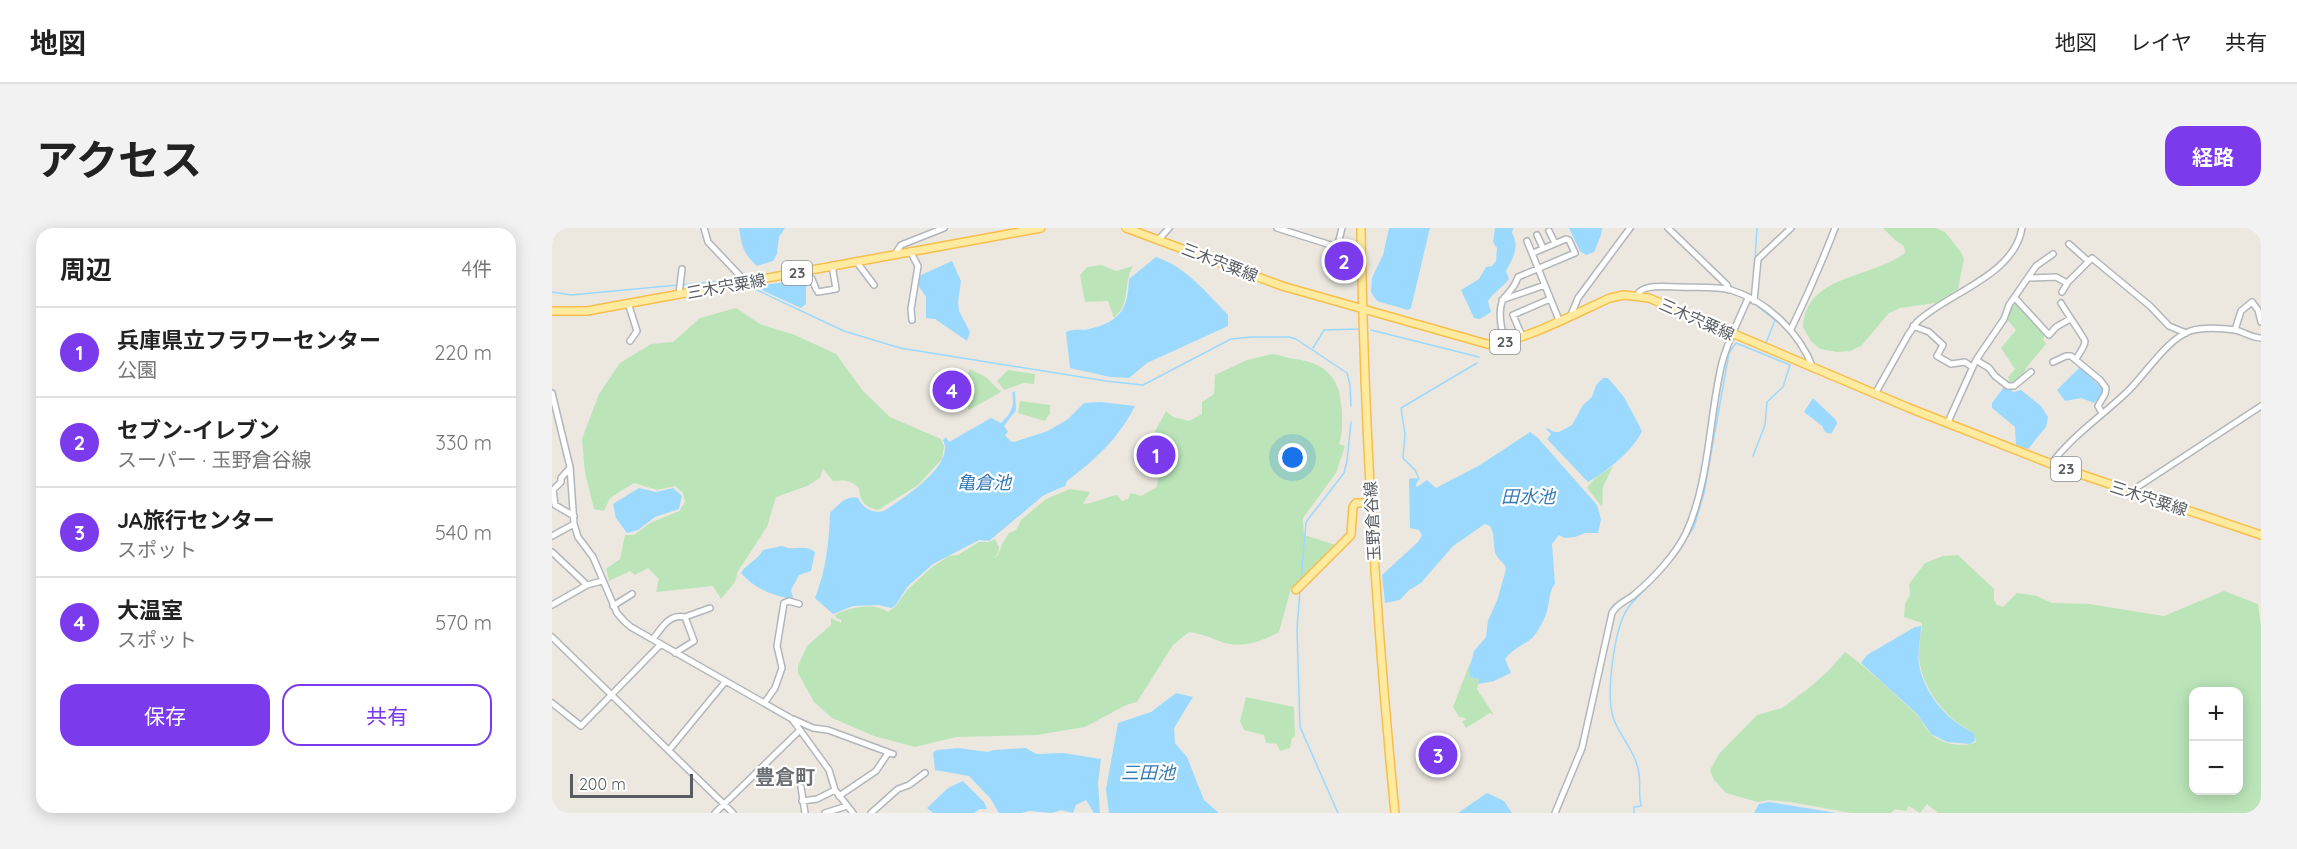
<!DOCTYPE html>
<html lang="ja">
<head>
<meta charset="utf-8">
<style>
  :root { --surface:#fff; --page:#f2f2f2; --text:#222; --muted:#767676; --line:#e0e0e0; --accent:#7c3aed }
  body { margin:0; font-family:Quicksand,"Noto Sans JP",sans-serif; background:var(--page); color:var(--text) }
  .controls { position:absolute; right:18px; bottom:18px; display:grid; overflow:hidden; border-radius:12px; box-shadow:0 3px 15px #0003 }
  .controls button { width:54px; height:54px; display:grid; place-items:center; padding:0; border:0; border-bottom:2px solid var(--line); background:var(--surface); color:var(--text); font:30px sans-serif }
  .scale { position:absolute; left:18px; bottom:15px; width:123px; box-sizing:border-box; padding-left:6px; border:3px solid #585c61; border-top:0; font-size:16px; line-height:21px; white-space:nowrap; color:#585c61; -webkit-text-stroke:4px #fff; paint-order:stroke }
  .you { position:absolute; left:741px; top:230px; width:21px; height:21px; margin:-15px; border:4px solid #fff; border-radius:50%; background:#1a73e8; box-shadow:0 0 0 9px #1a73e833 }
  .badge { display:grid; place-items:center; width:39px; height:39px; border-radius:50%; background:var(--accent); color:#fff; font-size:20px; font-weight:700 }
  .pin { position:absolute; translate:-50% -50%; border:3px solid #fff; box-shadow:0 2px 6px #0006 }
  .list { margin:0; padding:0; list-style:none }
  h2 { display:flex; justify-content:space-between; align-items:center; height:78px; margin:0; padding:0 24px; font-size:26px }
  h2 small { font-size:20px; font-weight:400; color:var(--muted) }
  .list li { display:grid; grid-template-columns:39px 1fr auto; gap:18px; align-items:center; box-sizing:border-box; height:90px; padding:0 24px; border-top:2px solid var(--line) }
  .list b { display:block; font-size:22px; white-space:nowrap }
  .list p { margin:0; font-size:20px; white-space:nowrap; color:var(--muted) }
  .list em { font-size:20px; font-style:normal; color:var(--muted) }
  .actions { display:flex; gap:12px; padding:18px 24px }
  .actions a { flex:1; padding:14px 0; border:2px solid var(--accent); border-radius:18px; text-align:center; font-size:21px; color:var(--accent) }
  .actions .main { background:var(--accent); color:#fff }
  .map { position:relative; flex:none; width:1709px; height:585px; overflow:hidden; border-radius:18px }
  header { display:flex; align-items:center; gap:36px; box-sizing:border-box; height:84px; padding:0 30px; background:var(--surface); border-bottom:2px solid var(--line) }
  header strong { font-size:28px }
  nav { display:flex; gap:33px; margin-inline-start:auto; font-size:21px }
  .intro { display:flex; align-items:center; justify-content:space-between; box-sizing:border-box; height:144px; padding:0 36px }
  h1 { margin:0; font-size:42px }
  .button { padding:15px 27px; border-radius:18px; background:var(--accent); color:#fff; font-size:21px; font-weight:700 }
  main { display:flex; gap:36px; padding:0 36px }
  aside { flex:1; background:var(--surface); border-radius:18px; box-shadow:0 3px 15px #0003 }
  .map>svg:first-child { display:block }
  .green { fill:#bbe5b9; fill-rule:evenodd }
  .water { fill:#9bd9ff }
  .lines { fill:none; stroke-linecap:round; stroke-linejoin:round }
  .stream { stroke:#9bd9ff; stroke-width:1.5 }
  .minor-casing { stroke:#b2b6bb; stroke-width:8 }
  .major-casing { stroke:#f7be4d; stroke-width:10 }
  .minor { stroke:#fff; stroke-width:5 }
  .major { stroke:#ffeba0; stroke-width:7 }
  .labels { text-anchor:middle; stroke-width:4.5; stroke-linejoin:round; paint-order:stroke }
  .shield { fill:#fff; stroke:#8a8d90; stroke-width:1.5 }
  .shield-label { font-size:15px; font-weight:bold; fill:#585c61 }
  .street-label { font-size:16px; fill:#585c61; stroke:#fff }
  .water-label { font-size:18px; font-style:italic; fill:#367ab4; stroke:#fff }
  .quarter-label { font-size:20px; font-weight:bold; fill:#696e73; stroke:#fff }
</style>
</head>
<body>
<header>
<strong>地図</strong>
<nav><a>地図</a><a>レイヤ</a><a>共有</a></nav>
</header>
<div class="intro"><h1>アクセス</h1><a class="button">経路</a></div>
<main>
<aside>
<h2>周辺<small>4件</small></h2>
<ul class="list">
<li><span class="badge">1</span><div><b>兵庫県立フラワーセンター</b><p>公園</p></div><em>220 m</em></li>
<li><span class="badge">2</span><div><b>セブン-イレブン</b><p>スーパー · 玉野倉谷線</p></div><em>330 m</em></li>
<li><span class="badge">3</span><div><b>JA旅行センター</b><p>スポット</p></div><em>540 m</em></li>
<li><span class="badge">4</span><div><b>大温室</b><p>スポット</p></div><em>570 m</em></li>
</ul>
<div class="actions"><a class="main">保存</a><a>共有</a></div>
</aside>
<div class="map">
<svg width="1709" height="585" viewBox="0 0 1709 585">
  <rect width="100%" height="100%" fill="#ece8df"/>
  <path class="green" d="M1331 0H1384L1393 4 1409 24 1412 31 1406 61 1384 75 1348 80 1337 85 1309 118 1298 123 1285 124 1268 121 1259 113 1251 99C1254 46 1319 51 1353 25L1352 18 1344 13Z
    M549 37 564 43 581 38C570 59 580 73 562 90L556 73 533 74 528 47 535 39Z
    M1463 72 1494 107 1491 111 1494 116 1474 140 1470 150 1458 157 1456 149 1463 141 1449 120 1464 102 1454 90Z
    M184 80 208 96 243 107 284 126 311 163 338 189 389 211 392 218 390 231 366 257 326 282C313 279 307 273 307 260 298 252 293 252 281 253L271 241 268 250 255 258 224 269 215 299 186 343 183 354 169 371 161 358 104 364 107 351 96 340 83 347 78 343 57 353 54 341 68 331 73 307H82L98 295 127 283 133 274 131 265 123 258 105 262 82 255 58 270 52 283 42 281 33 245 30 211 47 166 68 135 99 116 121 114 148 90Z
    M720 126C728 127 735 130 743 131 776 136 788 150 790 184 790 195 791 206 787 216L793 218 784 245 751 290 752 307 784 317 750 356 739 360 727 404C711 413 688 421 670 414 659 410 650 406 637 404L621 417 585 474 574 477 533 499 485 507 404 509 363 519 322 508 280 490 262 474 246 445V438L255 418 279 397V390L289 395V392L284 390 283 387C296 379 323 374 336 384L344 378 355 362 379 340 397 328 406 327 427 314H437L443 311 447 319 446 326 441 330 446 327 451 314 457 305 464 302 469 292 494 271 518 261 538 264 531 276C544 275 553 269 565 267L570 273 576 271 579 265 589 268 605 259 606 251 614 239 609 231 602 205 614 183 621 189 637 193 650 186V174L662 166 663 147 695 132Z
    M418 141 434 149 449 164 417 182 408 165Z
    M456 142 483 146 482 156 472 155 452 162 445 153Z
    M468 173 498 177V185L493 193 466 185Z
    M1061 238 1051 259 1050 279 1035 260 1042 251Z
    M1406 327 1442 361V372L1445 377 1451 379 1465 365 1485 368 1500 375 1537 376 1612 388 1672 363 1706 376 1709 399V585H1386L1375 576 1368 585 1357 578 1354 583 1343 581 1339 585H1299L1238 574 1217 572 1206 574 1191 570 1174 565 1162 552 1158 542 1167 526 1205 487 1230 480 1257 460 1276 443 1293 424C1318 442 1340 464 1363 485 1370 491 1373 502 1380 507 1390 516 1412 520 1424 514L1422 505C1396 493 1374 465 1368 437 1365 425 1369 408 1370 395L1352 389 1353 376 1358 367 1357 356 1373 335 1391 328ZM1642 464H1686V562H1642Z
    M919 432 917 442 918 449 927 451 925 461 942 487 938 485 914 500 910 493 914 492 913 490 907 489 901 479Z
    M694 469 742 479 743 508 740 510 738 520 728 523 725 516 714 515 712 507 692 502 688 493Z"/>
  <path class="water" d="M187 0H233L227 9 225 26 221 33 205 38C191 25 190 19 187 0Z
    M837 0H878L859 80 856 82 825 73 819 64 820 50 831 27Z
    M943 0H961L960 5C968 19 961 30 954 43L957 51C950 60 942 64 936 73L939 84 928 91 922 90 909 62 927 51 934 39 940 38 944 33 945 20 941 14Z
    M1017 0H1050L1049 7 1042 24 1034 27 1028 23Z
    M604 29C633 38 655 65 676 87V98L595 135 577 150 558 149 518 140 514 104C522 100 529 103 537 101 568 94 576 81 577 51Z
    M400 33 409 53 406 74 407 83 418 104 415 113 383 91 374 90V69L366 57 367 48Z
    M251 52 255 53 256 56 254 60V76L249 80 201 58Z
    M1528 139 1551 161V166L1542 175 1529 170 1513 173 1505 162Z
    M1051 150H1056L1072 169 1090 203C1081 223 1054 244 1036 254L995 211 999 206 994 201 995 200 1002 204H1007L1020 197 1031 177 1040 169 1044 157Z
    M1452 159 1462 164 1469 162 1489 178 1496 189 1494 199 1476 221 1464 217 1463 199 1440 180V175Z
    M463 163 464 182 452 198 456 204 453 207 458 213 462 214 496 203 516 191 532 175 548 174 583 178C567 210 543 232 515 253L513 258 492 267 437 313 427 312 381 336 356 358 343 378 339 380 327 377 301 378 281 386 265 372 263 370C274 342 277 315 278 285 285 278 295 266 306 270 311 280 320 286 332 283 350 271 404 237 391 212L394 209 397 214 439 190 449 195C459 186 463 178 460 165Z
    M1261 170 1284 192 1285 196 1279 206 1273 204 1270 198 1252 184Z
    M978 204 986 210 1045 277 1049 291 1046 305H1033L1023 309 1012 310 1007 307 1000 316 1003 356C996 363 998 381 992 391 990 396 983 408 979 411 970 418 962 420 953 431L959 445 942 453 926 456 927 451 918 449 917 442 922 423 934 409 936 393 946 370 954 341C953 334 945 332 943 324 941 314 943 307 938 298L933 296 901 318 869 355 857 362 848 372 833 375 830 347 866 314 870 307 867 302 858 300 857 251 861 250 867 251 864 257 865 259 875 252 884 260 928 237Z
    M87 260 104 264 121 260 130 268 127 281 103 289 86 302 75 305 64 290 61 276Z
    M230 318C241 324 253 315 263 324L259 343 247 347 239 362 241 370 239 371C220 367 203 361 189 345 195 335 206 332 211 322Z
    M1369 398C1369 410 1365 424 1367 436 1371 464 1396 494 1422 505L1423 513 1418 516 1395 514 1379 506 1365 486 1309 435 1315 427 1363 399Z
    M624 465 641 469 622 500 623 515 635 529 652 572 667 585H557L554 561 566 495 599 484Z
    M406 520 436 524 441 522 474 520 484 526 511 525 549 531 546 555 548 585H542L534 572 524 577 521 585 509 582 500 585 478 583 469 585H447L438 570 417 548 383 542 381 525 385 522Z
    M411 553 432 574 435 581H428L422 585H381L375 580 396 560Z
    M935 565 952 573 960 585H906Z
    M1217 574 1279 584 1284 585H1202L1207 576Z"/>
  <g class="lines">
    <path class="stream" d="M1203 32 1205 0
      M130 57 188 51
      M194 57 292 103 348 120 554 153 591 157 679 111 699 109H737L744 111 795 145 798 157 799 178
      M0 64 19 67 126 57
      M1200 74 1223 92 1214 115
      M819 102 927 129
      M761 120 772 102 807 101
      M867 251 863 242 851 230 853 206 849 180 925 135
      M1127 321 1142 299 1152 265 1177 125 1184 115 1238 137 1231 159 1215 174 1213 197 1201 228
      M749 353 754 294 792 245 795 233 799 194
      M748 363 745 401 748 499 786 585
      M1082 585V579L1089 578C1086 565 1089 557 1087 546 1085 526 1069 510 1062 492 1053 469 1062 400 1076 380 1083 370 1093 362 1101 353"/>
    <g class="minor-casing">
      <path id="minor" d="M152 0 156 14 194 54
        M725 0 785 19 786 22 809 27
        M1116 0 1175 57 1177 62
        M997 3 1003 15
        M985 7 991 20
        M607 11 617 0
        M975 13 1007 92
        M1517 16 1536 33
        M785 20 790 0
        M358 23 366 38 359 81 360 92
        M345 26V23L349 17 392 0
        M304 33 322 57
        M249 44 254 50 260 51 264 61
        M1477 50 1504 49 1515 55
        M266 64 284 61 280 37
        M1510 64 1516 54 1540 30 1598 78 1617 98 1634 105
        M127 66 130 41
        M1087 68V64C1097 56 1115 59 1128 59 1144 60 1163 58 1179 62 1215 73 1248 105 1261 140
        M1463 70 1497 107 1504 99 1518 91
        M950 72 993 57
        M1202 73 1206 31 1239 0
        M76 75 85 103 78 113
        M1509 75C1512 81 1533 111 1533 113 1533 119 1526 127 1524 131
        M1019 87 1026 70 1078 0
        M1361 98 1377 104 1391 117 1385 128 1399 136 1413 134 1420 139
        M1239 101C1255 68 1270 34 1283 0
        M1683 102 1689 83 1700 74 1706 82 1709 94
        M970 108 961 87 998 71
        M954 114C949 103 945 81 952 70 958 63 963 59 966 49L1023 25 1017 12 1014 11 981 25
        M1424 132 1437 140 1443 148 1456 158H1462L1479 144
        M1501 134 1514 128H1519L1548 152 1554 160 1553 166 1546 178 1550 185
        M0 165 18 239 22 296 26 309 41 329 65 385 73 394 79 399 240 491 277 542 283 562 301 585
        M1323 166 1356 107 1365 94C1397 64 1462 48 1470 0
        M1396 194 1424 132 1452 91 1457 77 1484 38 1501 26
        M1499 236C1521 207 1550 188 1575 164 1593 147 1615 111 1638 103 1650 99 1671 100 1683 102 1693 104 1699 110 1709 110
        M18 240 9 250V254L1 262 3 277 22 288
        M1581 265 1584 260 1709 178
        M0 308 22 296
        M0 324 35 357
        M0 377 35 357 50 353
        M61 378 80 366
        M0 409 181 585
        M101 411C110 400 116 386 133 389
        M123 425 142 413 133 389 158 380
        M213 474 223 460 230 440 225 418 232 375 237 373 247 376
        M0 475 29 498 109 416
        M241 491 261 500 276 502 341 526
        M117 522 173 454
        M249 559 253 585
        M287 568 324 543 336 525
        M250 573 265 571 283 562
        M163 585 248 502
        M273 585 295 578
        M319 585 346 561 357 557 373 545
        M1003 585 1030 520 1060 385C1066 374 1076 373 1084 365 1102 350 1124 326 1134 305 1157 255 1157 192 1169 139 1174 116 1187 92 1196 70"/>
    </g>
    <g class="major-casing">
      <path id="major" d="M574 0 730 58 935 116C965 117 1028 83 1058 70L1072 67 1097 70 1357 180 1507 239 1709 307
        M809 0C812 195 824 391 843 585
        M0 83H35L489 0
        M744 362 799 307 801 279 804 275H816"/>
    </g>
    <use href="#minor" class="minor"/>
    <use href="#major" class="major"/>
  </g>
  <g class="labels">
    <g class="shield">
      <rect x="230" y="33" width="30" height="24" rx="4.5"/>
      <rect x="938" y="102" width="30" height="24" rx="4.5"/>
      <rect x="1499" y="229" width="30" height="24" rx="4.5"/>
    </g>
    <g class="shield-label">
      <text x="245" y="50">23</text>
      <text x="953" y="119">23</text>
      <text x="1514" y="246">23</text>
    </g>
    <g class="street-label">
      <text transform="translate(668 34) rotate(21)" y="6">三木宍粟線</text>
      <text transform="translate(174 58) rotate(-10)" y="6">三木宍粟線</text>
      <text transform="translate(1145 91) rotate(24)" y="6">三木宍粟線</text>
      <text transform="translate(1597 270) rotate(18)" y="6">三木宍粟線</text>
      <text transform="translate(820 293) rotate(-93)" y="6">玉野倉谷線</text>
    </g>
    <g class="water-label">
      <text x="432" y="261">亀倉池</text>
      <text x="976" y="275">田水池</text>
      <text x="596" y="551">三田池</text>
    </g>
    <g class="quarter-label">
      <text x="233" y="556">豊倉町</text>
    </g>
  </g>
</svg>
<div class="controls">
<button>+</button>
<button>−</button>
</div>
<div class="scale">200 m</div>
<div class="you"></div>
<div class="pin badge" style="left:604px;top:227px">1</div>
<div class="pin badge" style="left:792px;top:33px">2</div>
<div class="pin badge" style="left:886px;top:527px">3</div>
<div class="pin badge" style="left:400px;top:162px">4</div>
</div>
</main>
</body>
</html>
